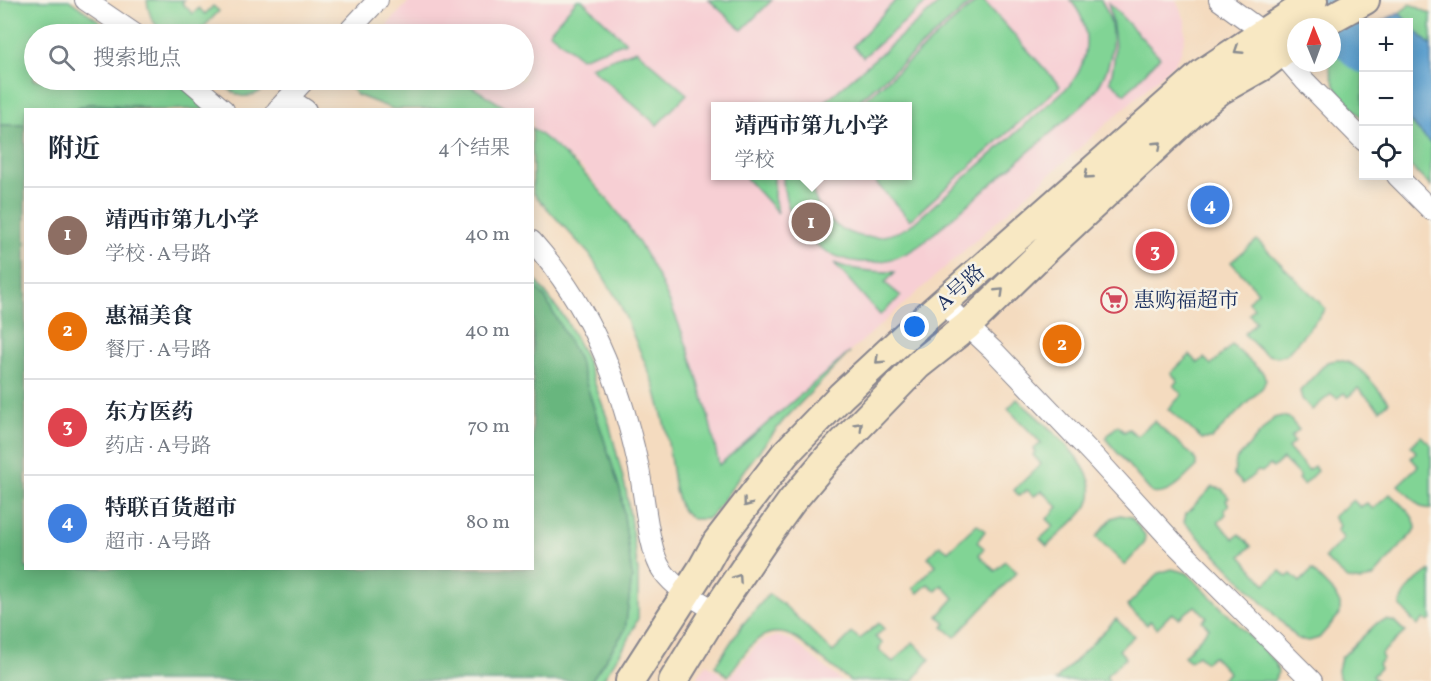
<!DOCTYPE html>
<html lang="zh">
<head>
<meta charset="utf-8">
<style>
  :root { --surface:#fff; --page:#f6f6f7; --text:#1f2937; --muted:#747a83; --line:#e0e1e3; --accent:#7c3aed }
  body { margin:0; font-family:Vollkorn,"Noto Serif SC",serif; background:var(--page); color:var(--text) }
  .controls { position:absolute; right:18px; top:18px; display:grid; overflow:hidden; border-radius:0px; box-shadow:0 3px 15px #0003 }
  .controls button { width:54px; height:54px; display:grid; place-items:center; padding:0; border:0; border-bottom:2px solid var(--line); background:var(--surface); color:var(--text); font:30px sans-serif }
  .compass { position:absolute; left:1287px; top:18px; width:54px; height:54px; border-radius:50%; background:var(--surface); box-shadow:0 3px 15px #0003; rotate:359deg }
  .you { position:absolute; left:915px; top:327px; width:21px; height:21px; margin:-15px; border:4px solid #fff; border-radius:50%; background:#1a73e8; box-shadow:0 0 0 9px #1a73e833 }
  .badge { display:grid; place-items:center; width:39px; height:39px; border-radius:50%; background:var(--accent); color:#fff; font-size:20px; font-weight:700 }
  .pin { position:absolute; translate:-50% -50%; border:3px solid #fff; box-shadow:0 2px 6px #0006 }
  .popup { position:absolute; left:711px; top:102px; width:201px; height:78px; box-sizing:border-box; display:grid; place-content:center; border-radius:0px; background:var(--surface); filter:drop-shadow(0 2px 4px #0005); font-size:20px; white-space:nowrap; color:var(--muted) }
  .popup b { font-size:22px; color:var(--text) }
  .popup::after { content:''; position:absolute; left:50%; top:100%; margin-left:-12px; border:12px solid transparent; border-top-color:var(--surface) }
  .list { margin:0; padding:0; list-style:none }
  h2 { display:flex; justify-content:space-between; align-items:center; height:78px; margin:0; padding:0 24px; font-size:26px }
  h2 small { font-size:20px; font-weight:400; color:var(--muted) }
  .list li { display:grid; grid-template-columns:39px 1fr auto; gap:18px; align-items:center; box-sizing:border-box; height:96px; padding:0 24px; border-top:2px solid var(--line) }
  .list b { display:block; font-size:22px; white-space:nowrap }
  .list p { margin:0; font-size:20px; white-space:nowrap; color:var(--muted) }
  .list em { font-size:20px; font-style:normal; color:var(--muted) }
  .icon { flex:none; width:33px; height:33px; fill:none; stroke:currentColor; stroke-width:2; stroke-linecap:round; stroke-linejoin:round }
  .map { position:relative; flex:none; width:1431px; height:681px; overflow:hidden }
  .search { position:absolute; background:var(--surface); box-shadow:0 3px 15px #0003; left:24px; top:24px; width:510px; height:66px; display:flex; align-items:center; gap:15px; box-sizing:border-box; padding:0 21px; border-radius:33px; color:var(--muted); font-size:22px }
  .panel { position:absolute; background:var(--surface); box-shadow:0 3px 15px #0003; left:24px; top:108px; width:510px; height:462px; border-radius:0px }
  .map>svg:first-child { display:block }
  .built { fill:#f7cfd4; fill-rule:evenodd }
  .green { fill:#81d495; stroke:#4e827a; stroke-width:1.5 }
  .forest { fill:#68b67e; stroke:#42726e; stroke-width:1.5 }
  .water { fill:#5ba0d0; stroke:#3b6897; stroke-width:1.5 }
  .lines { fill:none; stroke-linecap:round; stroke-linejoin:round }
  .river { stroke:#5ba0d0; stroke-width:46 }
  .street-casing { stroke:#88858e; stroke-width:22 }
  .secondary-casing { stroke:#88858e; stroke-width:32 }
  .street { stroke:#fff; stroke-width:20 }
  .secondary { stroke:#f8e8c3; stroke-width:28 }
  .oneway { stroke:#8a8c90 }
  .labels { text-anchor:middle; stroke-width:5; stroke-linejoin:round; paint-order:stroke }
  .street-label { font-size:21px; fill:#1b2f5e; stroke:#f7f3e8 }
  .poi-label { font-size:21px; fill:#1b2f5e; stroke:#f7f3e8; text-anchor:start }
</style>
</head>
<body>
<div class="map">
<svg width="1431" height="681" viewBox="0 0 1431 681">
  <rect width="100%" height="100%" fill="#f7f3e8"/>
  <filter id="ink" filterUnits="userSpaceOnUse"><feTurbulence type="fractalNoise" baseFrequency=".0167" numOctaves="2"/><feDisplacementMap in="SourceGraphic" scale="12" xChannelSelector="R" yChannelSelector="G"/><feConvolveMatrix kernelMatrix="1 2 1 2 8 2 1 2 1" color-interpolation-filters="sRGB"/></filter>
  <filter id="wash" filterUnits="userSpaceOnUse"><feTurbulence type="fractalNoise" baseFrequency=".008" numOctaves="4" result="noise"/><feDisplacementMap in="SourceGraphic" scale="24" xChannelSelector="R" yChannelSelector="G"/><feGaussianBlur stdDeviation="1.35" result="paint"/><feColorMatrix in="noise" values="0 0 0 0 0 0 0 0 0 0 0 0 0 0 0 0 0 1.4 0 .05"/><feComposite in="paint" operator="in"/></filter>
  <g filter="url(#wash)">
    <rect width="100%" height="100%" fill="#f4dbbf"/>
    <path class="built" d="M410 0H1176L1185 20V36L1181 52 1174 64 850 352 719 465 704 399 685 340 657 273 638 240 614 205 583 169 533 128 532 110 508 109 461 80H524V34H379ZM715 106H907V176H715Z
      M777 636 792 640 842 681H703L697 677 707 664 728 679 759 642Z"/>
    <path class="green" d="M0 0H69L118 34H34V80H177L208 109 150 110 138 106 88 104 76 109 26 110 25 125H0Z
      M147 0H184L182 3 193 14 199 8 205 14 213 6 219 11 197 34H166C153 24 149 17 147 0Z
      M577 0H582L626 42 581 58 549 32Z
      M709 0H772L742 30Z
      M896 0H930L863 57 853 46Z
      M943 0H974L853 106H820Z
      M978 0H983L1060 86 910 220 870 176H907V106H858Z
      M1070 0H1101C1123 35 1111 79 1082 106L924 242C866 288 784 251 783 176H810C814 231 871 255 915 222L1069 86C1090 61 1093 25 1070 0Z
      M1108 2 1160 57 1125 94 1110 81C1118 52 1115 32 1108 2Z
      M1411 4 1431 14V46L1399 13Z
      M1344 42 1363 69V119C1345 100 1332 91 1329 63H1332V47Z
      M636 50 687 94 657 125 590 67Z
      M218 80H235L243 86 249 80 261 91C241 103 234 93 218 80Z
      M346 80H461L508 109H393L357 95 346 83Z
      M1408 120 1431 144V187L1409 165Z
      M532 128C628 200 671 284 703 397 710 419 714 442 719 465L850 352 783 421 744 470 716 511 707 519H692L681 509 675 490 666 430 654 384 619 302 590 255 533 193Z
      M746 176H774V197L778 213 745 177Z
      M1257 240 1326 309 1286 355C1264 361 1259 347 1244 334L1256 322 1249 314 1254 308 1248 301 1258 292 1231 262Z
      M834 263C853 271 875 272 895 272L885 283 901 296 880 315Z
      M532 275 566 320 586 359 609 423 626 490 638 571V618L628 641 602 681H591L625 630 632 576 621 493 578 358 545 298 533 284Z
      M1232 345 1263 373 1266 380 1263 387 1211 439H1202L1168 409 1182 395 1174 386 1178 381 1171 373 1190 355 1198 363 1204 358 1211 365Z
      M1337 360C1360 361 1374 386 1389 402L1380 410 1358 388 1348 397 1344 393 1337 398 1331 394 1312 410 1302 399 1300 391 1327 362Z
      M1017 399C1038 419 1110 473 1087 506 1078 520 1059 534 1047 546L1040 539 1054 526 1047 519 1058 507 1042 491 1034 496 1027 490 1019 496 1014 490 1041 464 1033 455 1036 451 1034 449 1041 443 1008 409Z
      M1282 416 1289 418 1299 430 1291 437 1294 442 1288 448 1308 470 1314 466 1317 471 1303 485 1298 479 1300 476 1283 459 1273 468 1270 465 1262 472 1258 471 1243 484 1234 475 1236 460 1274 418Z
      M1154 421 1192 455 1196 461V467C1184 478 1170 497 1152 493L1105 438 1118 425 1124 432 1129 429 1137 436Z
      M1421 436 1431 445V509L1421 507 1398 485 1418 466 1411 458 1416 452 1411 446Z
      M1212 487 1222 489 1229 498 1226 500 1229 505 1224 510 1226 514 1218 522 1234 539 1239 534 1251 546 1241 556 1265 584 1280 571 1287 577 1291 574 1300 582 1312 570 1335 594 1340 604V614L1319 638 1309 641 1298 639 1184 522 1186 514Z
      M1390 494C1400 504 1416 515 1416 529L1373 577 1361 581 1348 579 1324 558 1344 539 1337 530 1340 526 1333 517 1353 500 1360 507 1367 503 1373 509Z
      M1120 515 1131 517 1145 535 1144 544 1125 565 1096 537 1112 518Z
      M977 524 985 531 977 542 984 548 979 555 995 571 1005 561 1017 572 955 637 943 627 946 624 938 616 954 598 942 585 936 591 928 584 918 593 913 588 936 565 928 557 940 545 948 551Z
      M1172 569 1187 573 1275 662 1278 672 1274 681H1220L1229 673 1213 656 1205 662 1198 655 1190 661 1184 656 1209 628 1202 621 1207 617 1195 606 1179 618 1172 613 1157 628 1150 621 1147 625 1127 606 1159 573Z
      M1431 571V619L1428 622 1424 619 1417 626 1400 605C1404 592 1418 575 1431 571Z
      M769 594 783 604 833 652 852 633 860 639 879 623 884 629 875 637 882 643 879 650 893 662 913 642 930 659 913 681H850L794 637C760 621 746 653 728 676L715 666 743 624Z
      M1116 619 1134 636 1119 650 1126 658 1106 676 1109 681H1055Z
      M1386 620 1395 622 1405 632 1381 654 1383 659 1378 664 1380 668 1372 676 1377 681H1342L1339 678 1338 670 1341 658 1377 623Z"/>
    <path class="forest" d="M88 104 138 106 150 109H76Z
      M0 125H25L26 568H532L533 284 545 298 578 358 621 493 632 576 625 630 591 681H0Z"/>
    <path class="water" d="M1399 13 1431 46V144L1409 120 1408 22H1380Z
      M1363 31V69L1344 42Z"/>
    <g class="lines">
      <path class="river" d="M1316 0 1364 50"/>
    </g>
  </g>
  <g filter="url(#ink)">
    <g class="lines">
      <g class="street-casing">
        <path id="street" d="M85 0 135 34
          M1219 0 1263 32 1305 81 1364 141
          M346 34 378 0
          M189 80 224 110
          M288 98 306 110
          M277 110 305 80
          M1397 176 1431 210
          M532 241C591 308 619 378 638 464 644 489 648 551 662 570 675 589 697 600 716 611
          M943 303 993 350 1096 458 1172 541 1312 681"/>
      </g>
      <g class="secondary-casing">
        <path id="secondary" d="M1316 27 1365 0
          M630 681 702 569 717 542 785 454 841 396 912 330 1203 73 1313 0
          M673 681 716 611 766 537 792 501 829 457 918 365 967 326 1045 250 1194 111 1220 90 1264 65 1296 41"/>
      </g>
      <use href="#street" class="street"/>
      <use href="#secondary" class="secondary"/>
    </g>
    <defs><path id="oneway-chevron" d="M-2-3.5L2.5 0L-2 3.5" fill="none" stroke-width="1.6" stroke-linecap="round" stroke-linejoin="round" transform="scale(1.5)"/></defs>
    <g class="oneway">
      <use href="#oneway-chevron" transform="translate(1238 50) rotate(147)"/>
      <use href="#oneway-chevron" transform="translate(1158 145) rotate(-43)"/>
      <use href="#oneway-chevron" transform="translate(1088 175) rotate(139)"/>
      <use href="#oneway-chevron" transform="translate(1000 292) rotate(-44)"/>
      <use href="#oneway-chevron" transform="translate(879 360) rotate(137)"/>
      <use href="#oneway-chevron" transform="translate(859 426) rotate(-46)"/>
      <use href="#oneway-chevron" transform="translate(747 503) rotate(127)"/>
      <use href="#oneway-chevron" transform="translate(738 578) rotate(-56)"/>
    </g>
  </g>
  <defs>
    <g id="supermarket-ring" transform="scale(1.35)"><circle r="9.5" fill="#f7f3e8" stroke="#d1495b" stroke-width="1.5"/><path d="M-6-5.5h2.5l.6 2H6L4.5 2H-2.5L-4.4-4H-6ZM-1.5 3.2a1.3 1.3 0 1 0 .1 0ZM3 3.2a1.3 1.3 0 1 0 .1 0Z" fill="#d1495b"/></g>
  </defs>
  <g fill-rule="evenodd">
    <use href="#supermarket-ring" x="1114" y="300"/>
  </g>
  <g class="labels">
    <g class="street-label">
      <text transform="translate(960 287) rotate(-42)" y="7">A号路</text>
    </g>
    <g class="poi-label">
      <text x="1134" y="307">惠购福超市</text>
    </g>
  </g>
</svg>
<div class="controls">
<button>+</button>
<button>−</button>
<button><svg class="icon" aria-label="locate" viewBox="0 0 24 24"><circle cx="12" cy="12" r="6"/><path d="M12 2v4M12 18v4M2 12h4M18 12h4"/></svg></button>
</div>
<svg class="compass" viewBox="-18 -18 36 36"><path d="M0-13l5 13h-10z" fill="#e53935"/><path d="M0 13l5-13h-10z" fill="#747a83"/></svg>
<div class="you"></div>
<div class="pin badge" style="left:811px;top:222px;background:#8d6e63">1</div>
<div class="popup"><b>靖西市第九小学</b>学校</div>
<div class="pin badge" style="left:1062px;top:344px;background:#e8710a">2</div>
<div class="pin badge" style="left:1155px;top:251px;background:#e0444e">3</div>
<div class="pin badge" style="left:1210px;top:205px;background:#3f7fe0">4</div>
<div class="search"><svg class="icon" aria-label="search" viewBox="0 0 24 24"><circle cx="10" cy="10" r="6"/><path d="M15 15l6 6"/></svg>搜索地点</div>
<section class="panel">
<h2>附近<small>4个结果</small></h2>
<ul class="list">
<li><span class="badge" style="background:#8d6e63">1</span><div><b>靖西市第九小学</b><p>学校 · A号路</p></div><em>40 m</em></li>
<li><span class="badge" style="background:#e8710a">2</span><div><b>惠福美食</b><p>餐厅 · A号路</p></div><em>40 m</em></li>
<li><span class="badge" style="background:#e0444e">3</span><div><b>东方医药</b><p>药店 · A号路</p></div><em>70 m</em></li>
<li><span class="badge" style="background:#3f7fe0">4</span><div><b>特联百货超市</b><p>超市 · A号路</p></div><em>80 m</em></li>
</ul>
</section>
</div>
</body>
</html>
